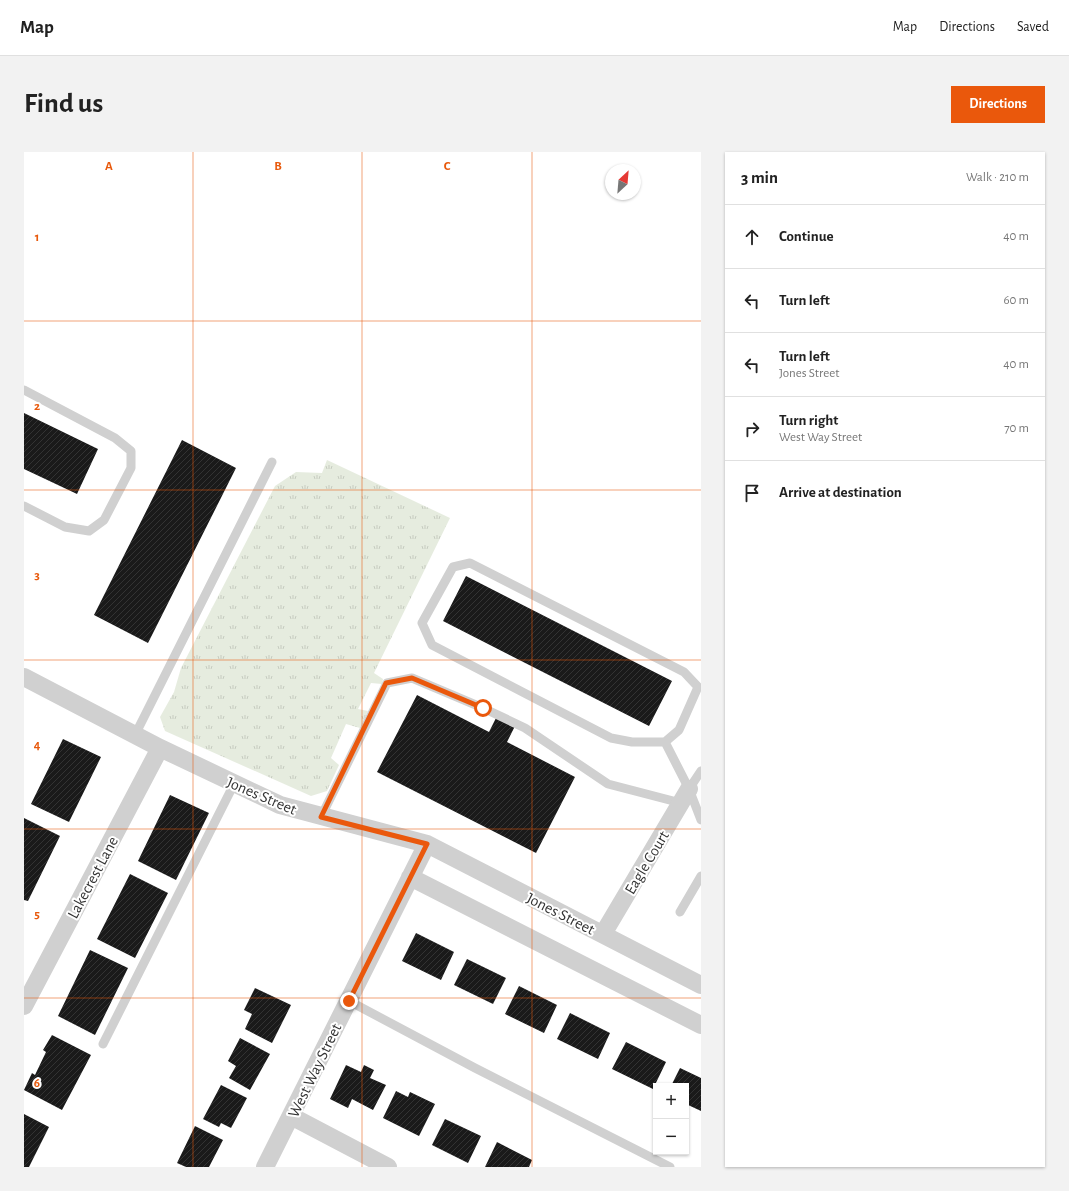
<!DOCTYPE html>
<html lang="en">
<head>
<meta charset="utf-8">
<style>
  :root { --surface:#fff; --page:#f2f2f2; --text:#222; --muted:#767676; --line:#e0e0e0; --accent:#ea580c }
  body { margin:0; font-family:"Alegreya Sans",sans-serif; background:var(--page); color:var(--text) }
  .controls { position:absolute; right:12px; bottom:12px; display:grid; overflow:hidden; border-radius:0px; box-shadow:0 1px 3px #0004 }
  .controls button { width:36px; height:36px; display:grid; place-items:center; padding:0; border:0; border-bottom:1px solid var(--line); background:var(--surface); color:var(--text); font:20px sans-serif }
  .compass { position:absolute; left:581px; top:12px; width:36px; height:36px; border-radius:50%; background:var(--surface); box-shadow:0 1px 3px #0004; rotate:26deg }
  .stop { position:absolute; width:12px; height:12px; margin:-9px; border:3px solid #ea580c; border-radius:50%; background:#fff }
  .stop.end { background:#ea580c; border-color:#fff; box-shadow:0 1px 4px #0008 }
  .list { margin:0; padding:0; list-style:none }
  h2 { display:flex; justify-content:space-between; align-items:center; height:52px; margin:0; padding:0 16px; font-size:17px }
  h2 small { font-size:13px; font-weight:400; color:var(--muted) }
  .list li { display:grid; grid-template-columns:26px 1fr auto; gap:12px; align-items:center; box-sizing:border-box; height:64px; padding:0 16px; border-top:1px solid var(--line) }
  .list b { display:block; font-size:15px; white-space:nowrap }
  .list p { margin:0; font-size:13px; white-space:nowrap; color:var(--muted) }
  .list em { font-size:13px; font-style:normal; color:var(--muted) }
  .icon { flex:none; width:22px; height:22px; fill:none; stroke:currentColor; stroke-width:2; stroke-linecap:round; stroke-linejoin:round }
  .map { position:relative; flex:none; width:677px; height:1015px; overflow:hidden; border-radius:0px }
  header { display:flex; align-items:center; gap:24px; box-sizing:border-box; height:56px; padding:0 20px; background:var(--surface); border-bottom:1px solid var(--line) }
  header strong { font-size:19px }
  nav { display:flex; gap:22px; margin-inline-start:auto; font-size:14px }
  .intro { display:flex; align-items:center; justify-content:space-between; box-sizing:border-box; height:96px; padding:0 24px }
  h1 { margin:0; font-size:28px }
  .button { padding:10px 18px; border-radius:0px; background:var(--accent); color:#fff; font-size:14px; font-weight:700 }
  main { display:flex; gap:24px; padding:0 24px }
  aside { flex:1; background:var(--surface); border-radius:0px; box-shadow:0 1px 3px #0004 }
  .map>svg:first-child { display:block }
  .grass { fill:url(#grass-tufts) }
  .building { fill:url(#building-hatch) }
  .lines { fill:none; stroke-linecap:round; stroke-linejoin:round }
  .lane { stroke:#d0d0d0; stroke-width:9 }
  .street { stroke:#d0d0d0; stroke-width:18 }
  .route { stroke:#ea580c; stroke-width:5 }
  .grid { fill:none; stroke:#e8590c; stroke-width:1; stroke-opacity:0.55 }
  .labels { text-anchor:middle; stroke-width:4; stroke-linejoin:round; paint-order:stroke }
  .street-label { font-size:16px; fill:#333; stroke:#fff }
  .grid-label { font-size:13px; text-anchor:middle; font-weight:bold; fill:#e8590c; stroke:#fff; stroke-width:4; stroke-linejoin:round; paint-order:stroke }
</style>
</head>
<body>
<header>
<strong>Map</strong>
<nav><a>Map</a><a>Directions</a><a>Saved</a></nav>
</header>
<div class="intro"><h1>Find us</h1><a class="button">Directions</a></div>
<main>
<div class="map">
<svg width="677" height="1015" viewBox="0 0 677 1015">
  <defs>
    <pattern id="grass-tufts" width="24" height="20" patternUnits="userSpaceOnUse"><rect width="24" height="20" fill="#e6ecdf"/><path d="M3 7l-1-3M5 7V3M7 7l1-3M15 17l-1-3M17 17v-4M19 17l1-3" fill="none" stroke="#c6cbc0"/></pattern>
    <pattern id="building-hatch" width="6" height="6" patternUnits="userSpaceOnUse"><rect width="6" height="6" fill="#1a1a1a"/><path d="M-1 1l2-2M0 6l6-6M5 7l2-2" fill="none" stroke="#333"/></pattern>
  </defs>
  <rect width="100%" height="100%" fill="#fff"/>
  <path class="grass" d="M303 308 426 366 350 521 359 527 358 532 347 531 334 557 344 559 336 576 322 572 307 606 315 613 303 639 287 644 141 579 136 565 150 540 157 516 251 334 272 320 298 321Z"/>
  <path class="building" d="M0 261 74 297 53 342 0 317Z
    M158 288 212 316 124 491 70 463Z
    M442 424 648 529 625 574 419 469Z
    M393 543 465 580 473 564 491 574 483 590 551 625 512 701 353 620Z
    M39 587 77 605 45 670 7 652Z
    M146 643 185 661 152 728 114 709Z
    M0 666 36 684 4 749 0 748Z
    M106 722 144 741 111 806 73 787Z
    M392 781 430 800 417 828 378 809Z
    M66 798 104 816 71 883 34 864Z
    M443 807 482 826 469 852 430 833Z
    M495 834 533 853 520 881 481 862Z
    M231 836 267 853 248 891 221 877 228 862 220 858Z
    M546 861 586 881 574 907 533 887Z
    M28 883 67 903 38 958 0 938 8 921 11 923 22 900 19 898Z
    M216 886 246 902 226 938 205 926 212 914 204 909Z
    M602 890 642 910 629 937 588 917Z
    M322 913 337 920 340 913 350 918 346 926 362 933 349 958 328 947 324 956 306 947Z
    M656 916 677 926V959L662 952V934H647Z
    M197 933 223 946 207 976 197 971 195 975 179 967Z
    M372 939 384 945 386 940 411 952 395 984 359 966Z
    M0 962 25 975 5 1015H0Z
    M421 967 457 984 444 1011 408 993Z
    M171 974 199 988 185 1015H162L153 1011Z
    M473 990 508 1008 505 1015H461Z"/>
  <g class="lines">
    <path class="lane" d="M0 238 91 286 107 299V316L80 368 65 379 41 375 0 354
      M111 583 248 310
      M641 590 655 578 674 535 660 520 446 411 429 415 398 471 408 493 587 586 608 590H641L665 637 677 668
      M665 637 677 619
      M297 665 363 531 388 526 459 556 501 576 584 632 657 651
      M656 760 677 724
      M325 849 451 916 646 1015
      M79 892 210 632"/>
    <path class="street" d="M0 525 136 596 256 653 403 692 677 833
      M386 725 677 873
      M579 782 665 637
      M0 854 136 596
      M267 964 364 1015
      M241 1015 403 692"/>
  </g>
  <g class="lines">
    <path class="route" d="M325 849 403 692 297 665 362 531 388 526 459 556"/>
  </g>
  <path class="grid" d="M169 0V1015M338 0V1015M508 0V1015M0 169H677M0 338H677M0 508H677M0 677H677M0 846H677"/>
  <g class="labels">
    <g class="street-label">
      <text transform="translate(238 643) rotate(23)" y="6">Jones Street</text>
      <text transform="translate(622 710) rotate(-59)" y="6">Eagle Court</text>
      <text transform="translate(68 725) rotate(-62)" y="6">Lakecrest Lane</text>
      <text transform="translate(537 761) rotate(27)" y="6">Jones Street</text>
      <text transform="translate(290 918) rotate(-64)" y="6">West Way Street</text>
    </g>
  </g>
  <g class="grid-label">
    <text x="85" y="18">A</text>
    <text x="254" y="18">B</text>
    <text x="423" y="18">C</text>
    <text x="13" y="89">1</text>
    <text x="13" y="258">2</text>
    <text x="13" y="427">3</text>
    <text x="13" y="597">4</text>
    <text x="13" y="766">5</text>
    <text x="13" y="935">6</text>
  </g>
</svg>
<div class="controls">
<button>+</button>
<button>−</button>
</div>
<svg class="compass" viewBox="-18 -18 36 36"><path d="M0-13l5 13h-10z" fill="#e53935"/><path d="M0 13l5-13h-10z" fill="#767676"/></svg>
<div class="stop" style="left:459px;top:556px"></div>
<div class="stop end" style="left:325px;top:849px"></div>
</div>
<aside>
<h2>3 min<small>Walk · 210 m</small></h2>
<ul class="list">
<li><svg class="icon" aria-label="ahead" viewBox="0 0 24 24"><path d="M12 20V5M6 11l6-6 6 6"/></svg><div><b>Continue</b></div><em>40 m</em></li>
<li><svg class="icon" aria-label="left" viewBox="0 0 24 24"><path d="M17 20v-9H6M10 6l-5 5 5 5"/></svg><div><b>Turn left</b></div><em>60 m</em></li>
<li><svg class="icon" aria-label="left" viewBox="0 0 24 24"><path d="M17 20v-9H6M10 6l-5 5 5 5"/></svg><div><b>Turn left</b><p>Jones Street</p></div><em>40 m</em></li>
<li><svg class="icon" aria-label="right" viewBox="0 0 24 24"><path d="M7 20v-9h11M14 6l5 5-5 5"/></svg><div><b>Turn right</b><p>West Way Street</p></div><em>70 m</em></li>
<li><svg class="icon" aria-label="arrive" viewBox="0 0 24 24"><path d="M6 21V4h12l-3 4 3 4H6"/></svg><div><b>Arrive at destination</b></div></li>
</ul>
</aside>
</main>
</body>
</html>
